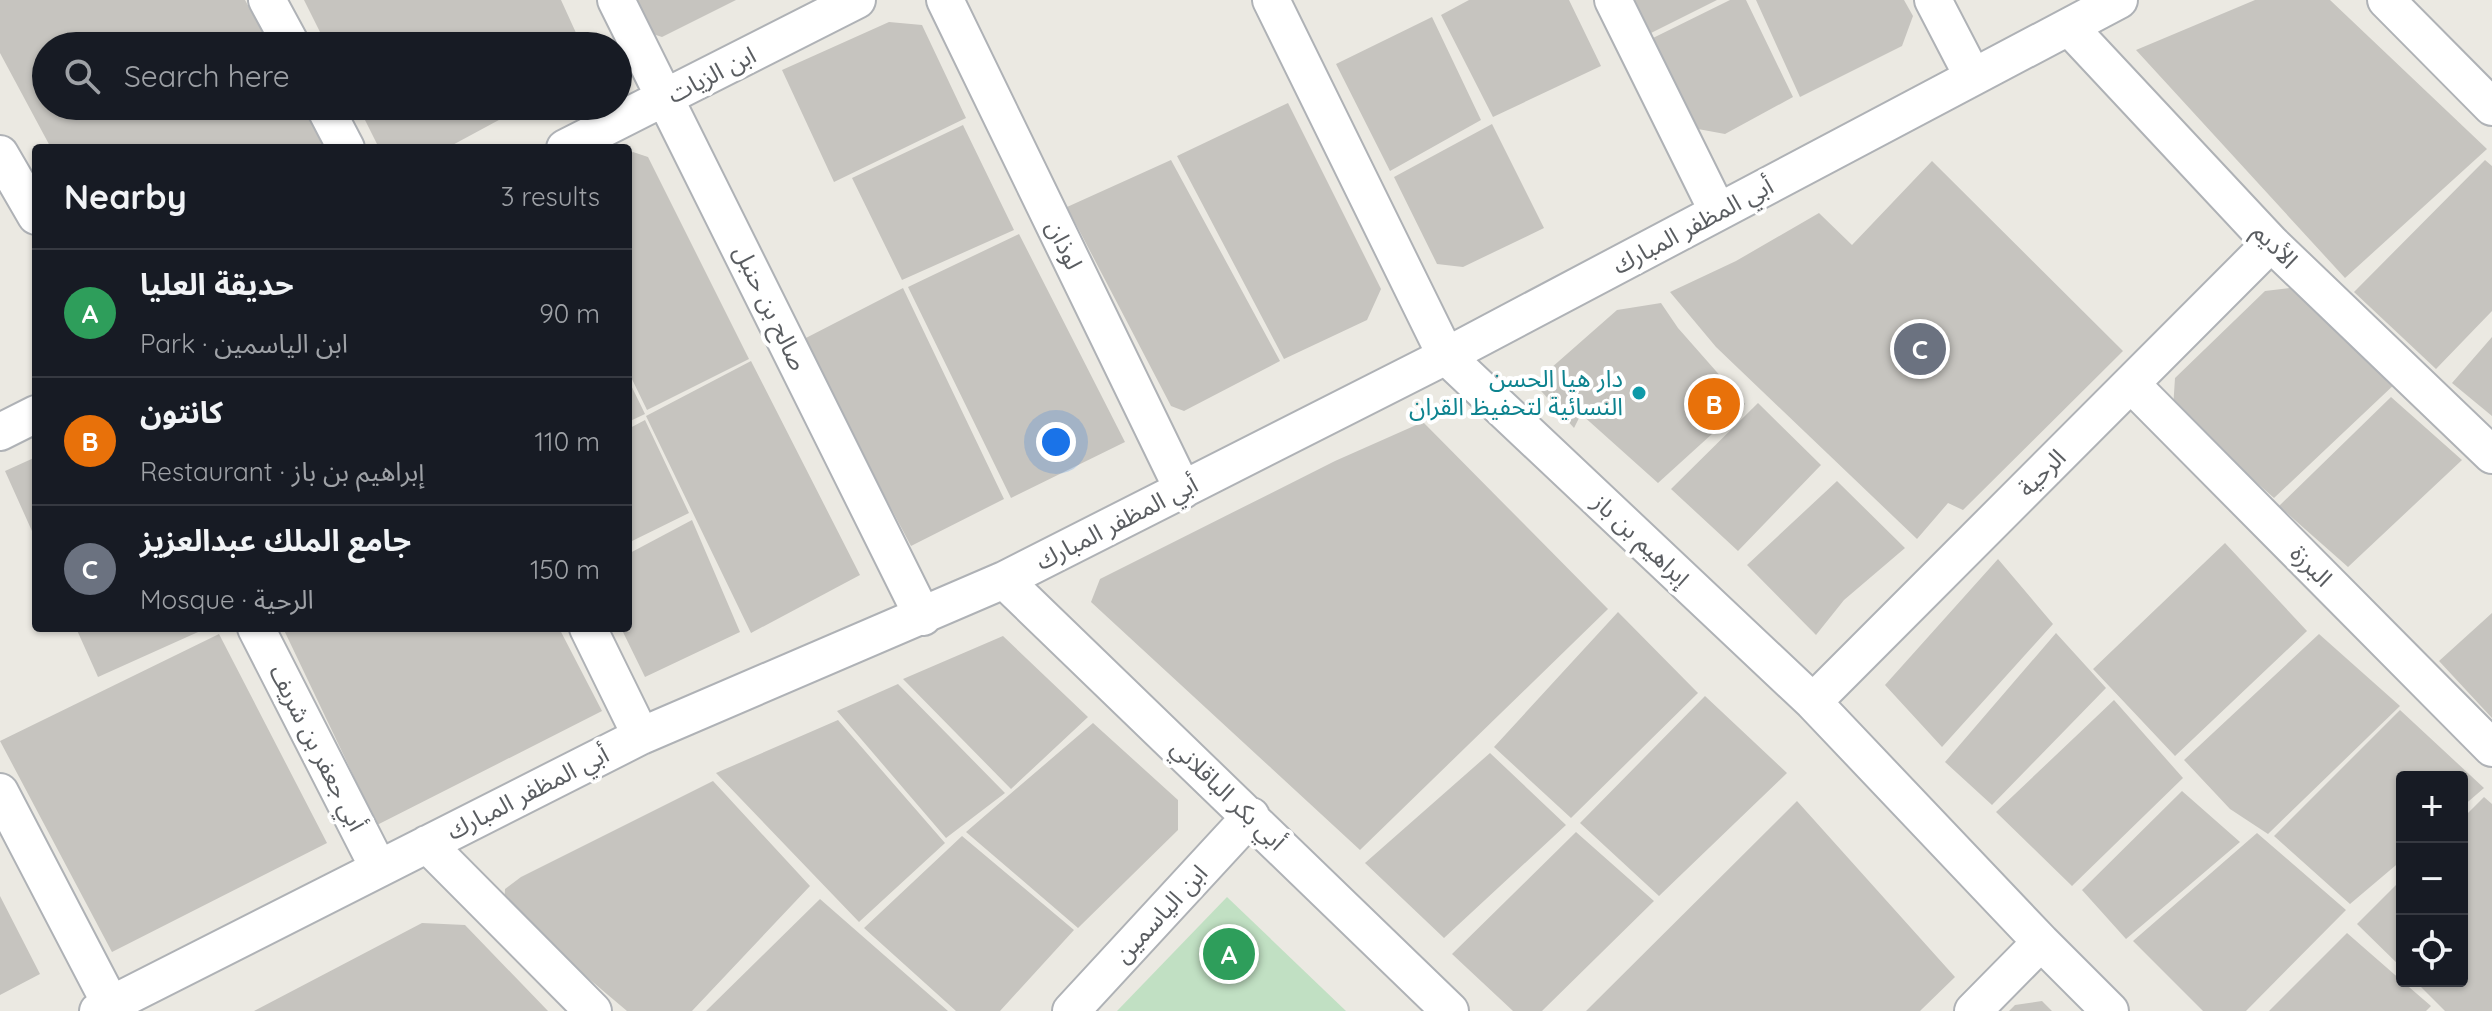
<!DOCTYPE html>
<html lang="en">
<head>
<meta charset="utf-8">
<style>
  :root { --surface:#171b24; --page:#20242c; --text:#f1f3f6; --muted:#9ea1a6; --line:#363941; --accent:#ea580c }
  body { margin:0; font-family:Quicksand,"Noto Sans Arabic",sans-serif; background:var(--page); color:var(--text) }
  .controls { position:absolute; right:24px; bottom:24px; display:grid; overflow:hidden; border-radius:8px; box-shadow:0 2px 6px #0004 }
  .controls button { width:72px; height:72px; display:grid; place-items:center; padding:0; border:0; border-bottom:2px solid var(--line); background:var(--surface); color:var(--text); font:40px sans-serif }
  .you { position:absolute; left:1056px; top:442px; width:28px; height:28px; margin:-20px; border:6px solid #fff; border-radius:50%; background:#1a73e8; box-shadow:0 0 0 12px #1a73e833 }
  .badge { display:grid; place-items:center; width:52px; height:52px; border-radius:50%; background:var(--accent); color:#fff; font-size:26px; font-weight:700 }
  .pin { position:absolute; translate:-50% -50%; border:4px solid #fff; box-shadow:0 2px 8px #0006 }
  .list { margin:0; padding:0; list-style:none }
  h2 { display:flex; justify-content:space-between; align-items:center; height:104px; margin:0; padding:0 32px; font-size:34px }
  h2 small { font-size:26px; font-weight:400; color:var(--muted) }
  .list li { display:grid; grid-template-columns:52px 1fr auto; gap:24px; align-items:center; box-sizing:border-box; height:128px; padding:0 32px; border-top:2px solid var(--line) }
  .list b { display:block; font-size:30px; white-space:nowrap }
  .list p { margin:0; font-size:26px; white-space:nowrap; color:var(--muted) }
  .list em { font-size:26px; font-style:normal; color:var(--muted) }
  .icon { flex:none; width:44px; height:44px; fill:none; stroke:currentColor; stroke-width:2; stroke-linecap:round; stroke-linejoin:round }
  .map { position:relative; flex:none; width:2492px; height:1011px; overflow:hidden }
  .search { position:absolute; background:var(--surface); box-shadow:0 2px 6px #0004; left:32px; top:32px; width:600px; height:88px; display:flex; align-items:center; gap:20px; box-sizing:border-box; padding:0 28px; border-radius:44px; color:var(--muted); font-size:30px }
  .panel { position:absolute; background:var(--surface); box-shadow:0 2px 6px #0004; left:32px; top:144px; width:600px; height:488px; border-radius:8px }
  .map>svg:first-child { display:block }
  .green { fill:#c1e0c3 }
  .building { fill:#c6c4bf }
  .lines { fill:none; stroke-linecap:round; stroke-linejoin:round }
  .street-casing { stroke:#afb2b6; stroke-width:40 }
  .street { stroke:#fff; stroke-width:36 }
  .culture-dot { fill:#0f9aa8; stroke:#fff; stroke-width:3 }
  .labels { text-anchor:middle; stroke-width:8; stroke-linejoin:round; paint-order:stroke }
  .street-label { font-size:24px; fill:#5a5d61; stroke:#fff }
  .culture-label { font-size:24px; fill:#0d838f; stroke:#fff; text-anchor:end }
</style>
</head>
<body>
<div class="map">
<svg width="2492" height="1011" viewBox="0 0 2492 1011">
  <rect width="100%" height="100%" fill="#ebe9e2"/>
  <path class="green" d="M1227 897 1346 1011H1117Z"/>
  <path class="building" d="M0 0H245L270 46H46V106H302L325 148H51L0 53Z
    M304 0H561L582 46H327Z
    M631 0H736L662 37 647 32Z
    M1469 0H1569L1601 66 1493 117 1441 15Z
    M1631 0H1717L1647 35Z
    M1730 0H1746L1793 97 1725 134 1698 129 1653 38Z
    M1756 0H1904L1913 16 1902 46 1800 97Z
    M2255 0H2330L2487 149 2345 278 2136 50Z
    M1432 17 1481 120 1390 171 1336 64Z
    M889 22 922 25 966 118 834 182 782 70Z
    M1288 103 1381 289 1367 320 1284 359 1177 156Z
    M358 106H525L447 148H379Z
    M1492 124 1544 228 1463 267 1437 264 1394 177Z
    M963 125 1014 230 902 280 852 178Z
    M633 152 648 157 749 359 647 410 628 371V155Z
    M1171 160 1280 361 1184 411 1171 406 1067 207Z
    M2485 160 2492 166V311L2436 369 2354 292Z
    M1932 161 2123 351 1963 510 1948 503 1917 539 1716 347 1670 292 1736 261 1819 213 1852 245Z
    M1019 234 1125 442 1011 498 908 287Z
    M2297 287 2398 381 2274 498 2173 409 2175 378 2265 291Z
    M903 288 1004 499 911 546 802 340Z
    M1661 303 1678 328 1745 404 1658 483 1581 414 1574 428 1534 383 1617 310Z
    M2492 337V416L2452 383Z
    M751 361 860 575 751 633 646 416Z
    M628 379 645 414 628 422Z
    M2391 397 2462 460 2348 567 2279 506Z
    M1758 403 1821 465 1738 551 1671 489Z
    M645 420 689 513 628 543V429Z
    M1423 422 1608 609 1360 850 1091 602 1100 579 1335 461Z
    M36 457V540L5 471Z
    M1837 481 1905 548 1844 600 1816 635 1747 565Z
    M692 520 740 632 645 677 621 628H628V554Z
    M2225 543 2307 631 2175 756 2093 669Z
    M1998 559 2053 624 1942 747 1885 685Z
    M1618 612 1698 693 1571 818 1494 747Z
    M2492 613V718L2439 661Z
    M76 628H207L98 677Z
    M283 628H559L602 711 377 825Z
    M2056 633 2106 688 1992 805 1945 762Z
    M219 634 327 843 112 952 0 741Z
    M2319 634 2400 706 2268 834 2230 809 2184 760Z
    M1003 636 1088 717 1011 789 903 679Z
    M898 684 1005 793 946 838 837 711Z
    M1705 696 1787 773 1659 896 1580 823Z
    M2114 700 2183 778 2072 886 1996 812Z
    M2400 710 2484 788 2462 807V777H2402V860L2350 904 2274 836Z
    M838 720 945 843 859 922 716 773Z
    M1093 723 1178 800V830L1078 928 966 832Z
    M1490 753 1566 825 1444 938 1365 863Z
    M713 781 810 886 692 1011H627L504 907 505 889 521 877Z
    M2182 791 2240 842 2126 939 2082 890Z
    M2484 797 2492 804V1011H2445L2415 981H2462V819Z
    M1797 801 1955 977 1920 1011H1586Z
    M1576 832 1654 901 1542 1011H1513L1452 954Z
    M2257 833 2346 910 2246 1011H2203L2133 941Z
    M962 836 1074 930 1000 1011H956L864 928Z
    M2402 879V968L2357 924Z
    M0 896 40 974 0 995Z
    M820 899 948 1011H706Z
    M422 923 465 925 548 1011H254Z
    M2347 933 2402 981 2431 1006 2426 1011H2269Z
    M2042 1001 2052 1011H2009L2015 1005Z"/>
  <g class="lines">
    <g class="street-casing">
      <path id="street" d="M267 0 292 46
        M616 0 923 617
        M945 0 1183 490
        M1271 0 1446 356 1813 702 2041 942 2110 1011
        M1613 0 1718 212
        M1933 0 1973 77
        M2386 0 2492 107
        M2069 27 2271 243 2492 455
        M324 106 346 148
        M565 148 857 0
        M0 154 36 216
        M2131 384 2492 748
        M0 432 36 414
        M1004 580 1450 1011
        M256 628 378 867
        M588 628 641 736
        M1813 702 2271 243
        M0 792 110 1003
        M427 844 593 1011
        M98 1011 641 736 1004 580 1446 356 2119 0
        M1071 1011 1251 816
        M1973 1011 2041 942"/>
    </g>
    <use href="#street" class="street"/>
  </g>
  <circle class="culture-dot" cx="1639" cy="393" r="8"/>
  <g class="labels">
    <g class="street-label">
      <text transform="translate(712 75) rotate(-27)" y="8">ابن الزيات</text>
      <text transform="translate(1693 226) rotate(-28)" y="8">أبي المظفر المبارك</text>
      <text transform="translate(1064 245) rotate(64)" y="8">لوذان</text>
      <text transform="translate(2275 246) rotate(45)" y="8">الأديم</text>
      <text transform="translate(770 308) rotate(64)" y="8">صالح بن حنبل</text>
      <text transform="translate(2042 473) rotate(-45)" y="8">الرحية</text>
      <text transform="translate(1117 523) rotate(-27)" y="8">أبي المظفر المبارك</text>
      <text transform="translate(1641 540) rotate(43)" y="8">إبراهيم بن باز</text>
      <text transform="translate(2311 566) rotate(45)" y="8">البرزة</text>
      <text transform="translate(317 748) rotate(63)" y="8">أبي جعفر بن شريف</text>
      <text transform="translate(528 793) rotate(-27)" y="8">أبي المظفر المبارك</text>
      <text transform="translate(1228 795) rotate(44)" y="8">أبي بكر الباقلاني</text>
      <text transform="translate(1161 914) rotate(-47)" y="8">ابن الياسمين</text>
    </g>
    <g class="culture-label">
      <text x="1623" y="387">دار هيا الحسن<tspan x="1623" dy="28">النسائية لتحفيظ القران</tspan></text>
    </g>
  </g>
</svg>
<div class="controls">
<button>+</button>
<button>−</button>
<button><svg class="icon" aria-label="locate" viewBox="0 0 24 24"><circle cx="12" cy="12" r="6"/><path d="M12 2v4M12 18v4M2 12h4M18 12h4"/></svg></button>
</div>
<div class="you"></div>
<div class="pin badge" style="left:1229px;top:954px;background:#2e9e5b">A</div>
<div class="pin badge" style="left:1714px;top:404px;background:#e8710a">B</div>
<div class="pin badge" style="left:1920px;top:349px;background:#6b7280">C</div>
<div class="search"><svg class="icon" aria-label="search" viewBox="0 0 24 24"><circle cx="10" cy="10" r="6"/><path d="M15 15l6 6"/></svg>Search here</div>
<section class="panel">
<h2>Nearby<small>3 results</small></h2>
<ul class="list">
<li><span class="badge" style="background:#2e9e5b">A</span><div><b>حديقة العليا</b><p>Park · ابن الياسمين</p></div><em>90 m</em></li>
<li><span class="badge" style="background:#e8710a">B</span><div><b>كانتون</b><p>Restaurant · إبراهيم بن باز</p></div><em>110 m</em></li>
<li><span class="badge" style="background:#6b7280">C</span><div><b>جامع الملك عبدالعزيز</b><p>Mosque · الرحية</p></div><em>150 m</em></li>
</ul>
</section>
</div>
</body>
</html>
